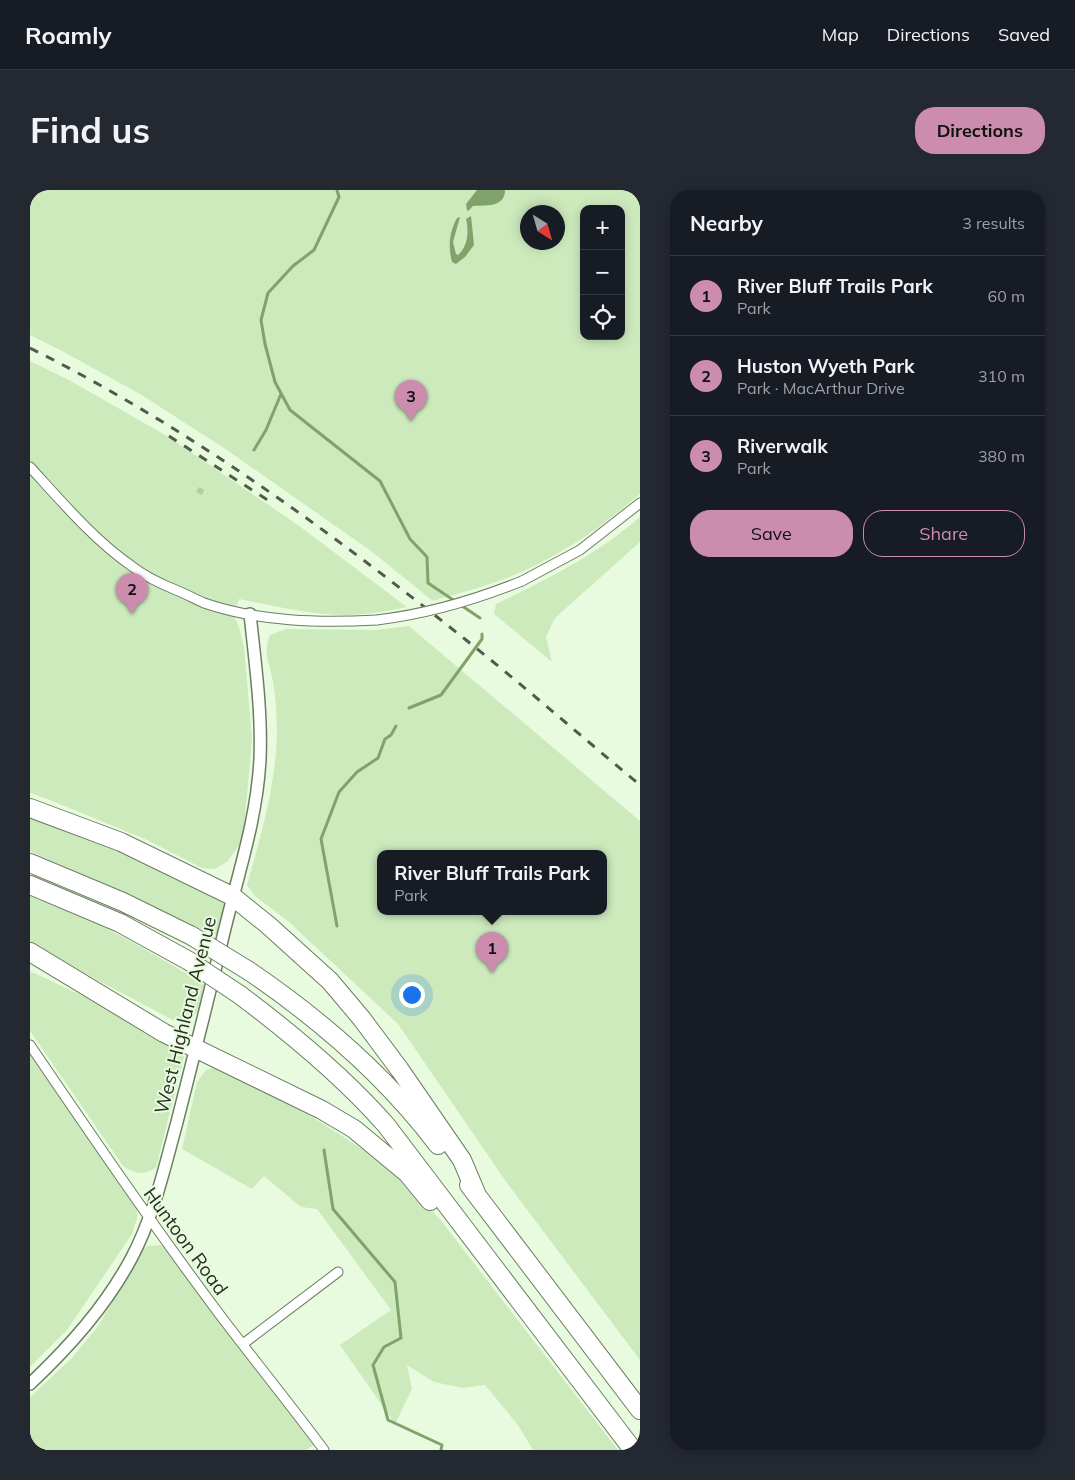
<!DOCTYPE html>
<html lang="en">
<head>
<meta charset="utf-8">
<style>
  :root { --surface:#171b24; --page:#242831; --text:#f1f3f6; --muted:#9ea1a6; --line:#363941; --accent:#cc8cae }
  body { margin:0; font-family:Mulish,sans-serif; background:var(--page); color:var(--text) }
  .controls { position:absolute; right:15px; top:15px; display:grid; overflow:hidden; border-radius:10px; box-shadow:0 2px 12px #0003 }
  .controls button { width:45px; height:45px; display:grid; place-items:center; padding:0; border:0; border-bottom:1px solid var(--line); background:var(--surface); color:var(--text); font:25px sans-serif }
  .compass { position:absolute; left:490px; top:15px; width:45px; height:45px; border-radius:50%; background:var(--surface); box-shadow:0 2px 12px #0003; rotate:143deg }
  .you { position:absolute; left:381px; top:804px; width:18px; height:18px; margin:-12px; border:4px solid #fff; border-radius:50%; background:#1a73e8; box-shadow:0 0 0 8px #1a73e833 }
  .badge { display:grid; place-items:center; width:32px; height:32px; border-radius:50%; background:var(--accent); color:#111; font-size:16px; font-weight:700 }
  .pin { position:absolute; translate:-50% -41px; filter:drop-shadow(0 1px 2px #0008) }
  .pin::after { content:''; position:absolute; top:26px; width:18px; height:15px; background:inherit; clip-path:polygon(0 0,100% 0,50% 100%) }
  .popup { position:absolute; left:347px; top:660px; width:230px; height:65px; box-sizing:border-box; display:grid; place-content:center; border-radius:10px; background:var(--surface); filter:drop-shadow(0 1px 4px #0005); font-size:16px; white-space:nowrap; color:var(--muted) }
  .popup b { font-size:19px; color:var(--text) }
  .popup::after { content:''; position:absolute; left:50%; top:100%; margin-left:-10px; border:10px solid transparent; border-top-color:var(--surface) }
  .list { margin:0; padding:0; list-style:none }
  h2 { display:flex; justify-content:space-between; align-items:center; height:65px; margin:0; padding:0 20px; font-size:21px }
  h2 small { font-size:16px; font-weight:400; color:var(--muted) }
  .list li { display:grid; grid-template-columns:32px 1fr auto; gap:15px; align-items:center; box-sizing:border-box; height:80px; padding:0 20px; border-top:1px solid var(--line) }
  .list b { display:block; font-size:19px; white-space:nowrap }
  .list p { margin:0; font-size:16px; white-space:nowrap; color:var(--muted) }
  .list em { font-size:16px; font-style:normal; color:var(--muted) }
  .actions { display:flex; gap:10px; padding:15px 20px }
  .actions a { flex:1; padding:11px 0; border:1px solid var(--accent); border-radius:20px; text-align:center; font-size:18px; color:var(--accent) }
  .actions .main { background:var(--accent); color:#111 }
  .icon { flex:none; width:28px; height:28px; fill:none; stroke:currentColor; stroke-width:2; stroke-linecap:round; stroke-linejoin:round }
  .map { position:relative; flex:none; width:610px; height:1260px; overflow:hidden; border-radius:20px }
  header { display:flex; align-items:center; gap:30px; box-sizing:border-box; height:70px; padding:0 25px; background:var(--surface); border-bottom:1px solid var(--line) }
  header strong { font-size:24px }
  nav { display:flex; gap:28px; margin-inline-start:auto; font-size:18px }
  .intro { display:flex; align-items:center; justify-content:space-between; box-sizing:border-box; height:120px; padding:0 30px }
  h1 { margin:0; font-size:35px }
  .button { padding:12px 22px; border-radius:20px; background:var(--accent); color:#111; font-size:18px; font-weight:700 }
  main { display:flex; gap:30px; padding:0 30px }
  aside { flex:1; background:var(--surface); border-radius:20px; box-shadow:0 2px 12px #0003 }
  .map>svg:first-child { display:block }
  .green { fill:#cdeabd; fill-rule:evenodd }
  .water { fill:#7fa36a }
  .lines { fill:none; stroke-linecap:round; stroke-linejoin:round }
  .stream { stroke:#7fa36a; stroke-width:3 }
  .building { fill:#add498 }
  .minor-casing { stroke:#6c7d63; stroke-width:11 }
  .tertiary-casing { stroke:#6c7d63; stroke-width:14 }
  .motorway-casing { stroke:#6c7d63; stroke-width:20 }
  .minor { stroke:#fff; stroke-width:9 }
  .tertiary { stroke:#fff; stroke-width:11 }
  .motorway { stroke:#fff; stroke-width:18 }
  .rail { stroke:#515b4c; stroke-width:3; stroke-dasharray:9 9; stroke-linecap:butt }
  .minor-bridge-casing { stroke:#6c7d63; stroke-width:11; stroke-linecap:butt }
  .motorway-bridge-casing { stroke:#6c7d63; stroke-width:20; stroke-linecap:butt }
  .minor-bridge { stroke:#fff; stroke-width:9 }
  .motorway-bridge { stroke:#fff; stroke-width:18 }
  .labels { text-anchor:middle; stroke-width:4; stroke-linejoin:round; paint-order:stroke }
  .street-label { font-size:19px; fill:#262d22; stroke:#e8fbde }
</style>
</head>
<body>
<header>
<strong>Roamly</strong>
<nav><a>Map</a><a>Directions</a><a>Saved</a></nav>
</header>
<div class="intro"><h1>Find us</h1><a class="button">Directions</a></div>
<main>
<div class="map">
<svg width="610" height="1260" viewBox="0 0 610 1260">
  <rect width="100%" height="100%" fill="#e8fbde"/>
  <path class="green" d="M0 0H610V304C574 335 535 363 491 382 463 395 432 402 403 411L341 361 194 258 110 204 32 161 0 145ZM554 19H591V146H554ZM498 22H528V52H498Z
    M0 171 39 190 137 246 268 335 377 417C357 421 336 425 316 425 280 425 244 416 209 409L204 426 209 437 214 457 222 549 214 639 208 657 197 672 184 679 172 678 117 650 20 610 0 603Z
    M610 327V352L525 428 516 447 522 472 464 424 466 414C516 390 568 364 610 327Z
    M379 436 610 631V1170L477 993 368 834 259 732 225 706 217 695C231 646 245 597 247 546 247 529 246 509 243 492 240 471 232 468 240 445L256 439 346 440ZM351 664H573V722H351Z
    M0 616 197 712 187 746 0 661Z
    M0 703C61 728 119 760 175 795 170 816 170 833 143 830L31 771 0 752Z
    M0 781 112 834 153 857 154 866 126 978C112 985 107 985 93 976L0 841Z
    M0 863 107 1016V1028L102 1044 37 1140 0 1177Z
    M189 876 205 880C247 906 291 931 332 959 360 979 385 1004 409 1028L588 1260H503L488 1235 455 1195 433 1198 404 1192 377 1175 382 1199 365 1234 310 1155 361 1120 287 1019 271 1017 234 986 222 999 152 959 167 892 176 880Z
    M131 1055 141 1060 288 1252 276 1260H0V1207L41 1169 69 1135 107 1063 118 1056Z"/>
  <path class="water" d="M447 0H475C475 18 455 15 443 16L438 21 437 20 436 14Z
    M441 26 444 55 435 67 426 74 422 72C418 56 419 43 427 28L430 27 423 52 426 64 428 65C438 57 439 41 436 29Z"/>
  <g class="lines">
    <path class="stream" d="M307 0 309 7 284 60 263 76 238 103 231 130 235 154 245 192 260 220 350 291 380 349 397 367 398 393 450 428
      M224 260 236 240 251 204
      M379 518 411 505 452 449V444
      M307 736 291 649 309 602 327 582 348 568 355 549 361 545 366 536
      M294 960 303 1019 365 1092 371 1148 354 1157 343 1175 358 1230 412 1255 411 1260"/>
  </g>
  <path class="building" d="M169 297 174 300 172 305 166 302Z"/>
  <g class="lines">
    <g class="minor-casing">
      <path id="minor" d="M0 277C32 312 64 350 103 377 116 387 131 394 146 400 156 404 165 409 174 413 230 432 289 433 347 430
        M492 391 550 360 610 313
        M0 855C62 946 124 1037 190 1125 224 1170 260 1214 294 1260
        M213 1154 308 1082"/>
    </g>
    <g class="tertiary-casing">
      <path id="tertiary" d="M0 1194C40 1156 75 1117 101 1069 124 1026 134 979 147 932 162 873 177 814 191 755 205 693 227 632 230 569 232 520 225 472 220 424"/>
    </g>
    <g class="motorway-casing">
      <path id="motorway" d="M0 618 91 652 202 706 238 735 300 791 332 829 370 880 432 970 446 1003
        M0 673 93 712 162 746
        M0 695 90 733 159 771
        M0 762 134 843 292 920 324 939 377 983 400 1011
        M219 781C291 830 356 886 408 955
        M210 805C262 844 313 886 356 935L603 1260
        M439 995 610 1220"/>
    </g>
    <use href="#minor" class="minor"/>
    <use href="#tertiary" class="tertiary"/>
    <use href="#motorway" class="motorway"/>
    <path class="rail" d="M0 158C156 236 300 341 436 450 495 497 552 547 610 595
      M139 246 239 311"/>
    <g class="minor-bridge-casing">
      <path id="minor-bridge" d="M347 430C397 424 445 410 492 391"/>
    </g>
    <g class="motorway-bridge-casing">
      <path id="motorway-bridge" d="M162 746 219 781
        M159 771 210 805"/>
    </g>
    <use href="#minor-bridge" class="minor-bridge"/>
    <use href="#motorway-bridge" class="motorway-bridge"/>
  </g>
  <g class="labels">
    <g class="street-label">
      <text transform="translate(155 825) rotate(-76)" y="7">West Highland Avenue</text>
      <text transform="translate(156 1051) rotate(54)" y="7">Huntoon Road</text>
    </g>
  </g>
</svg>
<div class="controls">
<button>+</button>
<button>−</button>
<button><svg class="icon" aria-label="locate" viewBox="0 0 24 24"><circle cx="12" cy="12" r="6"/><path d="M12 2v4M12 18v4M2 12h4M18 12h4"/></svg></button>
</div>
<svg class="compass" viewBox="-18 -18 36 36"><path d="M0-13l5 13h-10z" fill="#e53935"/><path d="M0 13l5-13h-10z" fill="#9ea1a6"/></svg>
<div class="you"></div>
<div class="pin badge" style="left:462px;top:783px">1</div>
<div class="popup"><b>River Bluff Trails Park</b>Park</div>
<div class="pin badge" style="left:102px;top:424px">2</div>
<div class="pin badge" style="left:381px;top:231px">3</div>
</div>
<aside>
<h2>Nearby<small>3 results</small></h2>
<ul class="list">
<li><span class="badge">1</span><div><b>River Bluff Trails Park</b><p>Park</p></div><em>60 m</em></li>
<li><span class="badge">2</span><div><b>Huston Wyeth Park</b><p>Park · MacArthur Drive</p></div><em>310 m</em></li>
<li><span class="badge">3</span><div><b>Riverwalk</b><p>Park</p></div><em>380 m</em></li>
</ul>
<div class="actions"><a class="main">Save</a><a>Share</a></div>
</aside>
</main>
</body>
</html>
